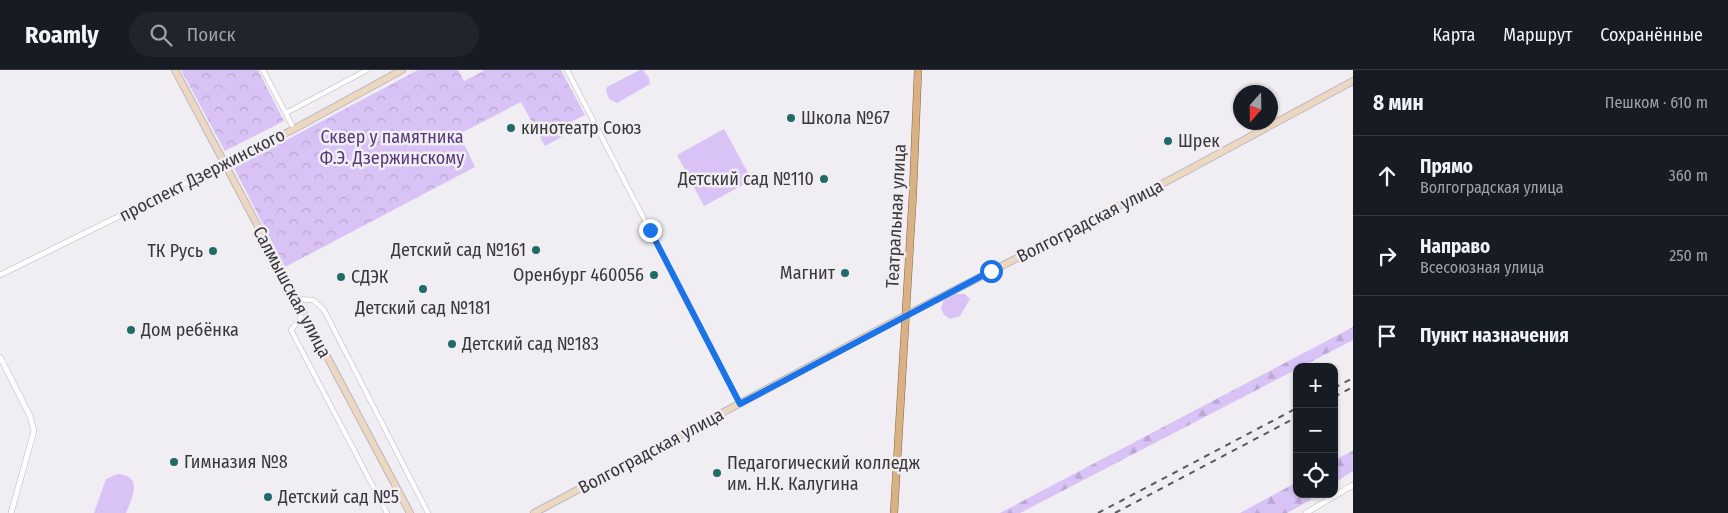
<!DOCTYPE html>
<html lang="ru">
<head>
<meta charset="utf-8">
<style>
  :root { --surface:#171b24; --page:#20242c; --text:#f1f3f6; --muted:#9ea1a6; --line:#363941 }
  body { margin:0; font-family:"Fira Sans Condensed",sans-serif; background:var(--page); color:var(--text) }
  .controls { position:absolute; right:15px; bottom:15px; display:grid; overflow:hidden; border-radius:10px; box-shadow:0 1px 4px #0004 }
  .controls button { width:45px; height:45px; display:grid; place-items:center; padding:0; border:0; border-bottom:1px solid var(--line); background:var(--surface); color:var(--text); font:25px sans-serif }
  .compass { position:absolute; left:1233px; top:15px; width:45px; height:45px; border-radius:50%; background:var(--surface); box-shadow:0 1px 4px #0004; rotate:200deg }
  .stop { position:absolute; width:15px; height:15px; margin:-11px; border:4px solid #1a73e8; border-radius:50%; background:#fff }
  .stop.end { background:#1a73e8; border-color:#fff; box-shadow:0 1px 5px #0008 }
  .list { margin:0; padding:0; list-style:none }
  h2 { display:flex; justify-content:space-between; align-items:center; height:65px; margin:0; padding:0 20px; font-size:21px }
  h2 small { font-size:16px; font-weight:400; color:var(--muted) }
  .list li { display:grid; grid-template-columns:32px 1fr auto; gap:15px; align-items:center; box-sizing:border-box; height:80px; padding:0 20px; border-top:1px solid var(--line) }
  .list b { display:block; font-size:19px; white-space:nowrap }
  .list p { margin:0; font-size:16px; white-space:nowrap; color:var(--muted) }
  .list em { font-size:16px; font-style:normal; color:var(--muted) }
  .icon { flex:none; width:28px; height:28px; fill:none; stroke:currentColor; stroke-width:2; stroke-linecap:round; stroke-linejoin:round }
  .map { position:relative; flex:none; width:1353px; height:443px; overflow:hidden }
  header { display:flex; align-items:center; gap:30px; box-sizing:border-box; height:70px; padding:0 25px; background:var(--surface); border-bottom:1px solid var(--line) }
  header strong { font-size:24px }
  nav { display:flex; gap:28px; margin-inline-start:auto; font-size:18px }
  .search { width:350px; height:45px; background:var(--page); display:flex; align-items:center; gap:12px; box-sizing:border-box; padding:0 18px; border-radius:28px; color:var(--muted); font-size:19px }
  main { display:flex }
  aside { flex:1; background:var(--surface) }
  .map>svg:first-child { display:block }
  .grass { fill:#d9c2f5 }
  .forest { fill:url(#forest-firs) }
  .park { fill:url(#park-crowns) }
  .lines { fill:none; stroke-linecap:round; stroke-linejoin:round }
  .minor-casing { stroke:#b9b6bc; stroke-width:5.5 }
  .tertiary-casing { stroke:#b9b6bc; stroke-width:6 }
  .secondary-casing { stroke:#b9b6bc; stroke-width:8 }
  .primary-casing { stroke:#8f6436; stroke-width:8 }
  .minor { stroke:#fff; stroke-width:4.5 }
  .tertiary { stroke:#fff; stroke-width:5 }
  .secondary { stroke:#ecd8c2; stroke-width:6 }
  .primary { stroke:#d8b186; stroke-width:7 }
  .rail { stroke:#5a595c; stroke-width:2; stroke-dasharray:6 6; stroke-linecap:butt }
  .route { stroke:#1a73e8; stroke-width:6 }
  .poi-dot { fill:#216b66; stroke:#f0edf3; stroke-width:2 }
  .labels { text-anchor:middle; stroke-width:5; stroke-linejoin:round; paint-order:stroke }
  .poi-label { font-size:18px; fill:#383739; stroke:#f0edf3; text-anchor:start }
  .park-label { font-size:18px; fill:#583779; stroke:#f0edf3 }
  .street-label { font-size:18px; fill:#383739; stroke:#f0edf3 }
</style>
</head>
<body>
<header>
<strong>Roamly</strong>
<div class="search"><svg class="icon" aria-label="search" viewBox="0 0 24 24"><circle cx="10" cy="10" r="6"/><path d="M15 15l6 6"/></svg>Поиск</div>
<nav><a>Карта</a><a>Маршрут</a><a>Сохранённые</a></nav>
</header>
<main>
<div class="map">
<svg width="1353" height="443" viewBox="0 0 1353 443">
  <defs>
    <pattern id="forest-firs" width="22" height="20" patternUnits="userSpaceOnUse" patternTransform="scale(1.25)"><rect width="22" height="20" fill="#d9c2f5"/><path d="M5 1l3.5 6h-7zM16 11l3.5 6h-7z" fill="#bba7d3"/></pattern>
    <pattern id="park-crowns" width="20" height="18" patternUnits="userSpaceOnUse" patternTransform="scale(1.25)"><rect width="20" height="18" fill="#d9c2f5"/><path d="M2 6a3 3 0 1 1 6 0M12 15a3 3 0 1 1 6 0" fill="none" stroke="#bba7d3"/></pattern>
  </defs>
  <rect width="100%" height="100%" fill="#f0edf3"/>
  <path class="grass" d="M640 0H643L649 8 650 14 617 33 609 29 606 20 607 17Z
    M724 59 752 110 704 136 677 85Z
    M956 224H965L970 229 960 246 950 249 944 245 941 238 944 230Z
    M118 404C144 406 132 428 126 443H94L106 409Z"/>
  <path class="forest" d="M1353 257V270L1301 297H1297V299L1020 443H1000Z
    M1353 381V401L1334 413V390Z
    M1297 412V424H1308L1311 430 1287 443H1240Z"/>
  <path class="park" d="M181 0H258L284 51 225 81Z
    M418 0H458L464 11 485 0H561L585 45 561 57 565 65 545 76 521 32 459 64 475 97 285 197 234 98Z"/>
  <g class="lines">
    <g class="minor-casing">
      <path id="minor" d="M263 0 294 59
        M567 0 740 334
        M286 43 367 0
        M297 229 313 230 324 240 428 443
        M304 244 291 260 387 443"/>
    </g>
    <g class="tertiary-casing">
      <path id="tertiary" d="M0 205 225 94
        M0 287 30 346 34 361 11 443
        M1306 443 1353 415"/>
    </g>
    <g class="secondary-casing">
      <path id="secondary" d="M175 0 410 443
        M225 94 294 59 402 0
        M534 443 906 245 1177 106 1353 11"/>
    </g>
    <g class="primary-casing">
      <path id="primary" d="M894 443 913 122 918 0"/>
    </g>
    <use href="#minor" class="minor"/>
    <use href="#tertiary" class="tertiary"/>
    <use href="#secondary" class="secondary"/>
    <use href="#primary" class="primary"/>
    <path class="rail" d="M1334 318 1353 308
      M1334 327 1353 317
      M1098 443 1297 338
      M1115 443 1297 347"/>
  </g>
  <g class="lines">
    <path class="route" d="M650 160 740 334 991 201"/>
  </g>
  <g class="poi-dot">
    <circle cx="791" cy="48" r="5"/>
    <circle cx="511" cy="58" r="5"/>
    <circle cx="1168" cy="71" r="5"/>
    <circle cx="824" cy="109" r="5"/>
    <circle cx="536" cy="180" r="5"/>
    <circle cx="213" cy="181" r="5"/>
    <circle cx="845" cy="203" r="5"/>
    <circle cx="654" cy="205" r="5"/>
    <circle cx="341" cy="207" r="5"/>
    <circle cx="423" cy="219" r="5"/>
    <circle cx="131" cy="260" r="5"/>
    <circle cx="452" cy="274" r="5"/>
    <circle cx="174" cy="392" r="5"/>
    <circle cx="717" cy="403" r="5"/>
    <circle cx="268" cy="427" r="5"/>
  </g>
  <g class="labels">
    <g class="poi-label">
      <text x="801" y="54">Школа №67</text>
      <text x="521" y="64">кинотеатр Союз</text>
      <text x="1178" y="77">Шрек</text>
      <text x="814" y="115" text-anchor="end">Детский сад №110</text>
      <text x="526" y="186" text-anchor="end">Детский сад №161</text>
      <text x="203" y="187" text-anchor="end">ТК Русь</text>
      <text x="835" y="209" text-anchor="end">Магнит</text>
      <text x="644" y="211" text-anchor="end">Оренбург 460056</text>
      <text x="351" y="213">СДЭК</text>
      <text x="423" y="244" text-anchor="middle">Детский сад №181</text>
      <text x="141" y="266">Дом ребёнка</text>
      <text x="462" y="280">Детский сад №183</text>
      <text x="184" y="398">Гимназия №8</text>
      <text x="727" y="399">Педагогический колледж<tspan x="727" dy="21">им. Н.К. Калугина</tspan></text>
      <text x="278" y="433">Детский сад №5</text>
    </g>
    <g class="park-label">
      <text x="392" y="73">Сквер у памятника<tspan x="392" dy="21">Ф.Э. Дзержинскому</tspan></text>
    </g>
    <g class="street-label">
      <text transform="translate(202 105) rotate(-27)" y="6">проспект Дзержинского</text>
      <text transform="translate(896 146) rotate(-87)" y="6">Театральная улица</text>
      <text transform="translate(1090 151) rotate(-27)" y="6">Волгоградская улица</text>
      <text transform="translate(292 222) rotate(62)" y="6">Салмышская улица</text>
      <text transform="translate(651 381) rotate(-28)" y="6">Волгоградская улица</text>
    </g>
  </g>
</svg>
<div class="controls">
<button>+</button>
<button>−</button>
<button><svg class="icon" aria-label="locate" viewBox="0 0 24 24"><circle cx="12" cy="12" r="6"/><path d="M12 2v4M12 18v4M2 12h4M18 12h4"/></svg></button>
</div>
<svg class="compass" viewBox="-18 -18 36 36"><path d="M0-13l5 13h-10z" fill="#e53935"/><path d="M0 13l5-13h-10z" fill="#9ea1a6"/></svg>
<div class="stop" style="left:991px;top:201px"></div>
<div class="stop end" style="left:650px;top:160px"></div>
</div>
<aside>
<h2>8 мин<small>Пешком · 610 m</small></h2>
<ul class="list">
<li><svg class="icon" aria-label="ahead" viewBox="0 0 24 24"><path d="M12 20V5M6 11l6-6 6 6"/></svg><div><b>Прямо</b><p>Волгоградская улица</p></div><em>360 m</em></li>
<li><svg class="icon" aria-label="right" viewBox="0 0 24 24"><path d="M7 20v-9h11M14 6l5 5-5 5"/></svg><div><b>Направо</b><p>Всесоюзная улица</p></div><em>250 m</em></li>
<li><svg class="icon" aria-label="arrive" viewBox="0 0 24 24"><path d="M6 21V4h12l-3 4 3 4H6"/></svg><div><b>Пункт назначения</b></div></li>
</ul>
</aside>
</main>
</body>
</html>
